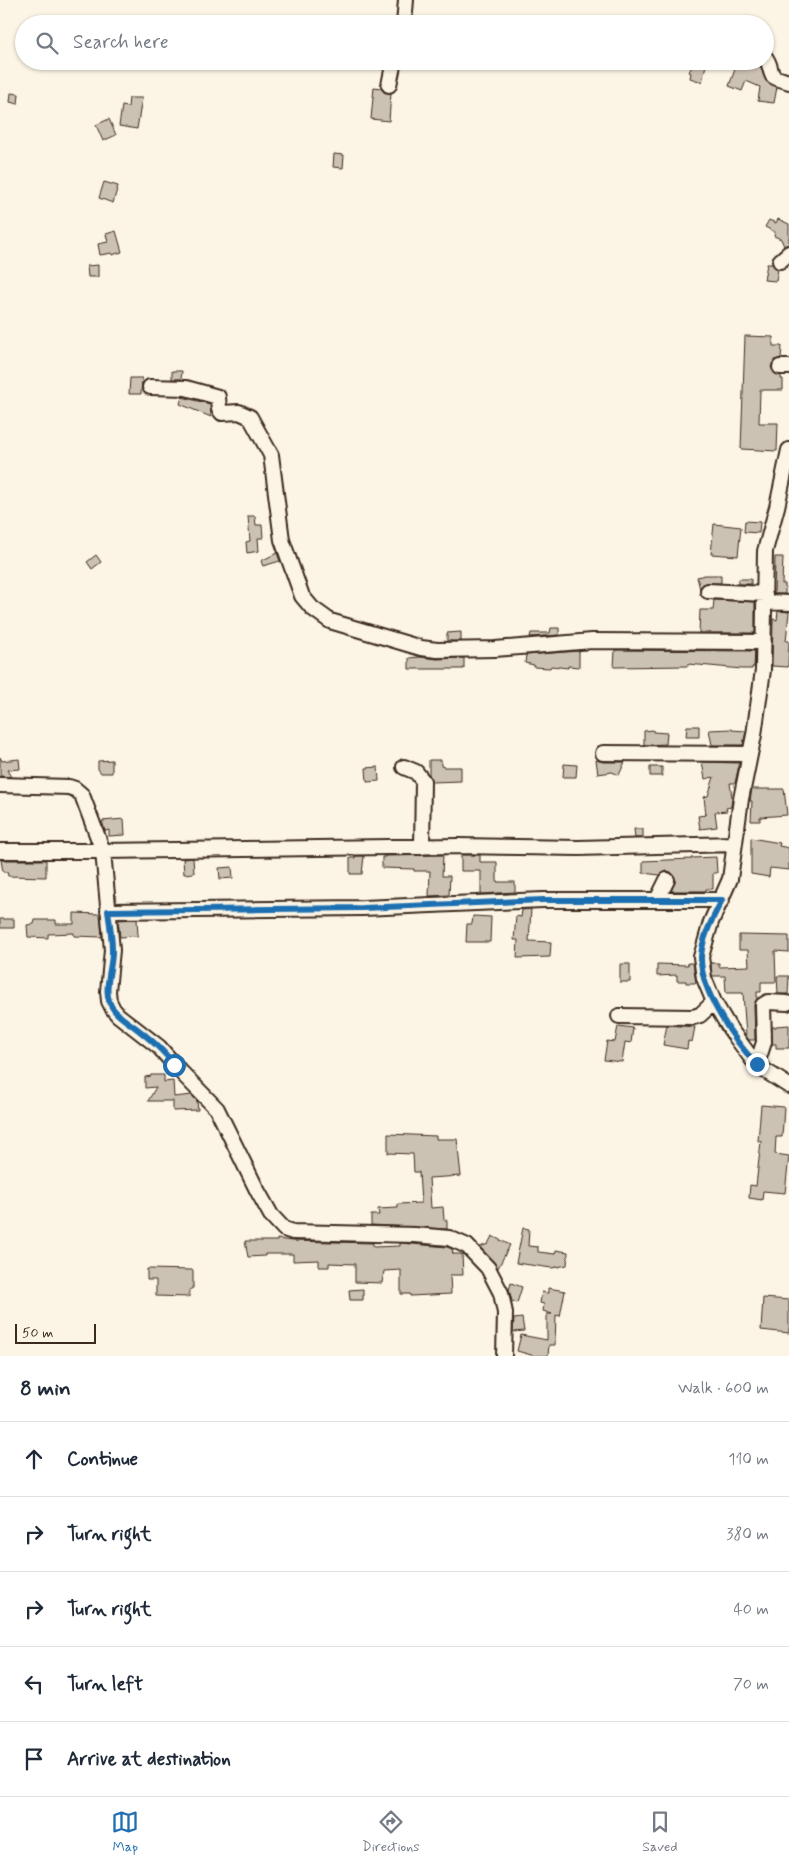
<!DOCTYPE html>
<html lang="en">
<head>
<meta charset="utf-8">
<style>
  :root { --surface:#fff; --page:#f6f6f7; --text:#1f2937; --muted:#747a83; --line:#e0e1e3; --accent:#1f6fb2 }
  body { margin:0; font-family:Mynerve,sans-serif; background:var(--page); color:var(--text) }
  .scale { position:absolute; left:15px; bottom:12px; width:81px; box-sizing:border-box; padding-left:5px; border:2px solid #3b2a1e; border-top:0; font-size:14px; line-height:18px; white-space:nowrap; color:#3b2a1e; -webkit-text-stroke:4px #fcf5e5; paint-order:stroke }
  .stop { position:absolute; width:15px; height:15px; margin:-11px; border:4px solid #1f6fb2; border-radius:50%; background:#fff }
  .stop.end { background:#1f6fb2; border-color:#fff; box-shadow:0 1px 5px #0008 }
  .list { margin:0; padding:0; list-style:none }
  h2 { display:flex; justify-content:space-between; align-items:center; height:65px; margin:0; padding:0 20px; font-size:21px }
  h2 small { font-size:16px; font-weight:400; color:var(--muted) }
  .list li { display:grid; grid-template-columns:32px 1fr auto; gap:15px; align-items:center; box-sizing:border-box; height:75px; padding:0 20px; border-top:1px solid var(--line) }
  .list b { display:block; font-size:19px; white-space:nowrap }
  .list em { font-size:16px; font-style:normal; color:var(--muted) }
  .icon { flex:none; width:28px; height:28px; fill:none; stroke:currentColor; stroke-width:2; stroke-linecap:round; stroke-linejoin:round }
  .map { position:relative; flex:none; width:789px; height:1356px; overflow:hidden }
  .search { position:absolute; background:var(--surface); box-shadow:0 1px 4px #0004; left:15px; right:15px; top:15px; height:55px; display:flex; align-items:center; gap:12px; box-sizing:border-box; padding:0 18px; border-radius:28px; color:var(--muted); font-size:19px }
  .sheet { height:440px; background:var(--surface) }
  nav { display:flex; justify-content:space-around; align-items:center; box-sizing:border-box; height:70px; border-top:1px solid var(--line); background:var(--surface); font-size:14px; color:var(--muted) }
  nav a { display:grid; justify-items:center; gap:2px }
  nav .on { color:var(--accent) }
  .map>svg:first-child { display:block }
  .building { fill:#ccc2b3; stroke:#3b2a1e }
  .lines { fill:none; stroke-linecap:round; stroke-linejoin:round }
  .minor-casing { stroke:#3b2a1e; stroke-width:18 }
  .minor { stroke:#fcf5e5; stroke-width:14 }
  .route { stroke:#1f6fb2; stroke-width:6 }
</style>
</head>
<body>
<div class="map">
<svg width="789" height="1356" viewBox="0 0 789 1356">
  <rect width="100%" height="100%" fill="#fcf5e5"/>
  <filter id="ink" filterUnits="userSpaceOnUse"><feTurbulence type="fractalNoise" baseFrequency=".02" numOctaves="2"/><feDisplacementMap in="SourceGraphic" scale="10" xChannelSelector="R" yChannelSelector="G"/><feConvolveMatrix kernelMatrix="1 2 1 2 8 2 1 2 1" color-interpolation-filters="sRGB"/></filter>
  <g filter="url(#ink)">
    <path class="building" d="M695 61H705L703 64 706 65 702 82 690 78 691 73 689 72Z
      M738 61H758L766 81 777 87 774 103 758 101 760 87 746 81 742 91 729 86Z
      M374 87 381 88 384 92 391 93 389 121 371 119Z
      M11 93 19 94 18 104 10 102Z
      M129 98H142L137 129 119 126 122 106 128 107Z
      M109 119 116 135 103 141 96 125Z
      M334 154 344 155 343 168 333 167Z
      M104 182 118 186 113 203 99 198Z
      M778 219 789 224V244L784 246 781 239 774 236 775 232 765 227 769 220 776 223Z
      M116 231 122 252 112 255V253L100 255 98 244 108 242 106 234Z
      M767 264H772L778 269 776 281 764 280Z
      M98 265V277H88L87 266Z
      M745 336 773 337V346H782L781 358 775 360 771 367 775 374 781 376V379H783V390H760L759 423H778L777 451 741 449Z
      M172 371H182L181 379H172Z
      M130 378H142L141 394H129Z
      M182 397 210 404 211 417 180 404Z
      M248 516H255L256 525H262L263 538H258L259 551 247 553 246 542 250 541Z
      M745 521 760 522 759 533 744 532Z
      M714 524 741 527 738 556 711 554Z
      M277 553 280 561 263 566 261 561Z
      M96 555 101 562 92 569 87 562Z
      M775 557H783L782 584H785V594H774Z
      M705 575H721V583H704L700 589 697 577Z
      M739 579H751V584H738Z
      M714 600 755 602V633H699L700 610H713Z
      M778 611 789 612 786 641H789L788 667 772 666 773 619 777 620Z
      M551 628H559V635L530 637 531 633H550Z
      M461 632V641H447V633Z
      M615 650 755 651 754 667H752V669H742L688 664V666L614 667Z
      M579 651V667L568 666V668L551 666 550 668 534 667V665L525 663 526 655Z
      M420 657 437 659 464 658V669H409V658Z
      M687 726H699V737H686Z
      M732 729V730L746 731 743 745H712L709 730Z
      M653 730V732L667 733 666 744 644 745V731Z
      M0 757 2 761 19 759 20 769 7 770 11 777 0 776Z
      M112 760V773H101L98 769V761Z
      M429 760H441V766L444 767H461V781L432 782 429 774Z
      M596 760 603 762H625L619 775 612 772 598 774Z
      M702 762 739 763V765L735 783H730L732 797 731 807 726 808 727 811 715 812 717 827 700 829 698 816 706 815 704 797 708 796 714 777 705 779Z
      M564 764 577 765 576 777H563Z
      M378 767 379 781 367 782 366 768Z
      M650 767H662V776H650Z
      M752 789H784L787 815 760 817V821H751L752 801H750Z
      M124 819 125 835 109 836V830L105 831 102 821Z
      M634 829H643V838H635Z
      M751 838 780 843 779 846 789 848V870L770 868 769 877 751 874Z
      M443 855 442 876H450L449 895 429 896 430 871H414V869L382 868V857H385V856Z
      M461 855H480V862H497V882H515V892L481 894V871H461Z
      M355 856H364L362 874H350V858H355Z
      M716 857 717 873H713V889H706V891H671L676 880 671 872 666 871 660 875 643 873V861L692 859 691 858Z
      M193 858 194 873 184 874 183 859Z
      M1 860H46V877L8 876 7 872H3Z
      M232 867 233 878 220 879 219 868Z
      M531 909 529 941 551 942 550 957 517 958 518 940H514L516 916 521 917 522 910Z
      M74 913 100 914 102 937 74 936V933L48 934V938L28 937 27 925 34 924 35 920H56V924H74Z
      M473 916 491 917 490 942H466L467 924H472Z
      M0 919H14V928H0Z
      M137 919 138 936 120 937 118 920Z
      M739 935 789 936V952L775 951 776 982H761V992H757V999L754 1005 755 1040H749L746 1036 743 993H726L725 976H712L711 963H719V967L749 966 748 950H739Z
      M688 963H693L696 983H686V981H677V975L657 976V964L688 965Z
      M620 964H630V982H620Z
      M777 976H789L788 994H778Z
      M667 1025 695 1027 692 1042 688 1041 687 1049 663 1045Z
      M789 1025V1048H776V1044H772V1027H776V1026Z
      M618 1026 633 1028 631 1043 625 1042 622 1062 604 1060 607 1041 615 1042Z
      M151 1075H164V1082L173 1081 174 1097 192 1095 197 1101 198 1110 173 1111V1101H148L156 1087 145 1088V1077L151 1076Z
      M761 1105 784 1107 782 1137H776L775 1154 789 1156 785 1193 763 1191 762 1200 749 1198 750 1185 756 1186 761 1141H758Z
      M388 1134 436 1136V1139H457L461 1176 429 1178 431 1208 443 1207 444 1220H447V1229L371 1225V1215H379L378 1209 398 1208V1204L421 1203 419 1172H414L413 1154 388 1153Z
      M523 1228 529 1229 528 1246 538 1247V1252L555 1254 556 1250 568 1252 567 1265 552 1268 516 1263Z
      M492 1236 510 1245 498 1268 480 1247 488 1244Z
      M277 1239 293 1241 373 1243V1247L400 1246V1243L447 1247 452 1249 453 1254H462L463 1275H450L451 1294 410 1296V1294H401V1270L384 1271 382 1283 355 1282V1264L329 1263V1267H319V1260L293 1261V1254H265V1256L248 1257 245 1241H277Z
      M147 1269 193 1270V1288L189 1290V1297L156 1296V1280H147Z
      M511 1283 522 1287 517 1303 512 1301 509 1290Z
      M548 1288 565 1291 560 1316 556 1315 555 1345H549L548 1356H535L517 1351 521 1335 547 1340V1314H552L543 1311 544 1304 540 1303 542 1292 548 1293Z
      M363 1289V1300H350L349 1290Z
      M763 1298 789 1300V1333L761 1330Z
      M522 1318 524 1331 513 1332 514 1319Z"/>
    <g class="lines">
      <g class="minor-casing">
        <path id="minor" d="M404 24 406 0
          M765 57C771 64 770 73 773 76 776 79 785 80 789 82
          M389 85 394 61
          M780 261 789 253
          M780 367H789
          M150 387 186 388 218 397 219 409 222 413 239 412 250 417 271 455 282 540 302 596 312 608 330 621 421 648 437 650 495 649 592 641 764 642
          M789 450 777 507 765 551 763 670 754 735 741 799 730 879 711 922 701 957 704 978 714 1002 730 1029 752 1059 764 1070 789 1086
          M708 591 765 594
          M765 602 789 603
          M603 753 750 754
          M404 767 416 772 423 781 422 847
          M0 785 69 787 75 789 82 795 103 851H0
          M657 900 667 880
          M108 911 363 908 543 900H722
          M619 1016 693 1017 700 1015 714 1002
          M757 1064 764 1042 763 1005 768 1002 787 1003
          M504 1356 505 1313 501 1293 488 1268 467 1246 449 1238 415 1235 293 1232 284 1229 271 1215 257 1190 217 1109 179 1070 159 1047 118 1015 113 1009 109 1001 108 991 112 950 103 851 458 846 578 848 735 844"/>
      </g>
      <use href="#minor" class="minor"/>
    </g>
  </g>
  <g class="lines" filter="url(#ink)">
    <path class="route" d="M174 1065C163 1049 148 1037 132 1025 126 1021 119 1016 114 1010 100 993 113 969 112 950 112 937 110 924 108 911L363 908 543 900H722C713 918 702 937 701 957 700 990 734 1042 757 1064"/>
  </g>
</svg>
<div class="scale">50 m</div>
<div class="stop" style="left:174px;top:1065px"></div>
<div class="stop end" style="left:757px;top:1064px"></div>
<div class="search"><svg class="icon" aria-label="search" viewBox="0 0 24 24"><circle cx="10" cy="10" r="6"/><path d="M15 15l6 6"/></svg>Search here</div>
</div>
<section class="sheet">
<h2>8 min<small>Walk · 600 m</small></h2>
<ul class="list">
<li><svg class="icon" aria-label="ahead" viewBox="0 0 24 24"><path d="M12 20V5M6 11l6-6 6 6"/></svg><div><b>Continue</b></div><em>110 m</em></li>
<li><svg class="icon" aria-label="right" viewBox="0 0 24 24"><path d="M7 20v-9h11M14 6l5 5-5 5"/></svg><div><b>Turn right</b></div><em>380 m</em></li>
<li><svg class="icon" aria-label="right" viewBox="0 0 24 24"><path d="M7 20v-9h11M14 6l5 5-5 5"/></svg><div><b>Turn right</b></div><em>40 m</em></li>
<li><svg class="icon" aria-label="left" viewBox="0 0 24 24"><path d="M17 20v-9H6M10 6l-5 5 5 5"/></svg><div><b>Turn left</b></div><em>70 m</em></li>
<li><svg class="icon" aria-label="arrive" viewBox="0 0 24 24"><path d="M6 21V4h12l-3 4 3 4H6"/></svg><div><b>Arrive at destination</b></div></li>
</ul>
</section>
<nav>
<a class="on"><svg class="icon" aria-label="map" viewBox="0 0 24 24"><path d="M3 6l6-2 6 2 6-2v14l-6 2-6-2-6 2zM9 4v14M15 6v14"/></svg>Map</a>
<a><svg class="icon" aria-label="directions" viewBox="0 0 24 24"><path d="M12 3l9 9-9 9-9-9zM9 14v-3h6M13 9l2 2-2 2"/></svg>Directions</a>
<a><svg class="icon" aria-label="saved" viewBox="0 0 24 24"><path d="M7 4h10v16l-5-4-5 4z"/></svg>Saved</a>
</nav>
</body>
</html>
